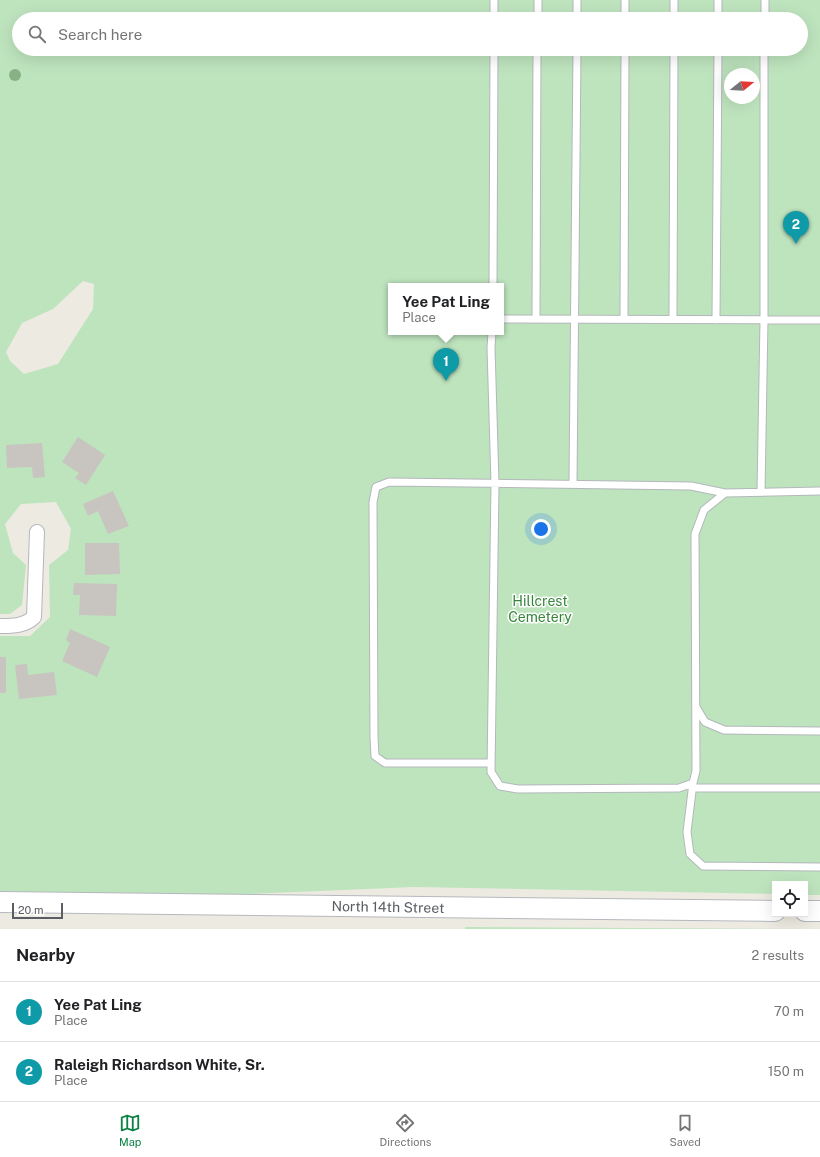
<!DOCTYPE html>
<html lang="en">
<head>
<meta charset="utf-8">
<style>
  :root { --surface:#fff; --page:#f6f6f6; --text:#202124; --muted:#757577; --line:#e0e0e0; --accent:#0b8043 }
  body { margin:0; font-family:"Public Sans",sans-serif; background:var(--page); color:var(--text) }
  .controls { position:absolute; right:12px; bottom:12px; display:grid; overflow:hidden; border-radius:0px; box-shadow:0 4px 16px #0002 }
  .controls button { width:36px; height:36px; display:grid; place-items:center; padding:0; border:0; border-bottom:1px solid var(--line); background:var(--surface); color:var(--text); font:20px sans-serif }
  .compass { position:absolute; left:724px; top:68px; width:36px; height:36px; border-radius:50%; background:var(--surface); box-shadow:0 4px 16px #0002; rotate:72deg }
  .scale { position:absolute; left:12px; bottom:10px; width:51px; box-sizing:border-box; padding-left:4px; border:2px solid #5a5d62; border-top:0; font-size:11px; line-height:14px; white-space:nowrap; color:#5a5d62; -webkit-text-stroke:3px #fff; paint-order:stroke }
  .you { position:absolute; left:541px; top:529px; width:14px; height:14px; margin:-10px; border:3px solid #fff; border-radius:50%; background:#1a73e8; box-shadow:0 0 0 6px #1a73e833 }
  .badge { display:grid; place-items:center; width:26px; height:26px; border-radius:50%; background:var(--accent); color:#fff; font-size:13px; font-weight:700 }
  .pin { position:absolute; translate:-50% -33px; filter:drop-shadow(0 1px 2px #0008) }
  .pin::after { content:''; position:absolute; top:21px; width:14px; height:12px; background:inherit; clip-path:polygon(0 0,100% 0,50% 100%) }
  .popup { position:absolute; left:388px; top:283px; width:116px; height:52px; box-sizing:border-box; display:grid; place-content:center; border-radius:0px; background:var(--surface); filter:drop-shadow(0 1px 3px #0005); font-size:13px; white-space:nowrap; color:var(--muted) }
  .popup b { font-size:15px; color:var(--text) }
  .popup::after { content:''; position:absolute; left:50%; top:100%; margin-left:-8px; border:8px solid transparent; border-top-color:var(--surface) }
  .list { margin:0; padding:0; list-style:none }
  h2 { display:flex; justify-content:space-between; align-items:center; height:52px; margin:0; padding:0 16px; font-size:17px }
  h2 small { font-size:13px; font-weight:400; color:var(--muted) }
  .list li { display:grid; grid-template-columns:26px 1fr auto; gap:12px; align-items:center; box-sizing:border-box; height:60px; padding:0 16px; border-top:1px solid var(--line) }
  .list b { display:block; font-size:15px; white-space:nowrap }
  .list p { margin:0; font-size:13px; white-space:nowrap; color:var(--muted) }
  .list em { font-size:13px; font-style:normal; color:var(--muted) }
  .icon { flex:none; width:22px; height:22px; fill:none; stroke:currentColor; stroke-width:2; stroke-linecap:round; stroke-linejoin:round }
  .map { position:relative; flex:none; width:820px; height:929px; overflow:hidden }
  .search { position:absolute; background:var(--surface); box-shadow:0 4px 16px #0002; left:12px; right:12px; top:12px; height:44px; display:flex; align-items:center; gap:10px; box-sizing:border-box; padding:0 14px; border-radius:22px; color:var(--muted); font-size:15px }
  .sheet { height:172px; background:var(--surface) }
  nav { display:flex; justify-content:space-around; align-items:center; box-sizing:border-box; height:56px; border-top:1px solid var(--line); background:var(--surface); font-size:11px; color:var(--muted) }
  nav a { display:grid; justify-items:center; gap:2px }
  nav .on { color:var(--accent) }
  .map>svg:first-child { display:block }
  .green { fill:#bee4be; fill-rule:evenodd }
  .building { fill:#c8c4bf }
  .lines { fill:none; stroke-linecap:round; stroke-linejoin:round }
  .lane-casing { stroke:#b4b7bc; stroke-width:9 }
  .street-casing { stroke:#b4b7bc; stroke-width:16 }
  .secondary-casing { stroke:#b5b8be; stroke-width:22 }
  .lane { stroke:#fff; stroke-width:7 }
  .street { stroke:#fff; stroke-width:14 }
  .secondary { stroke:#fff; stroke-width:20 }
  .tree { fill:#88b286 }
  .labels { text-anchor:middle; stroke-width:3; stroke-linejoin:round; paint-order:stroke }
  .park-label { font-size:14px; fill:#36853b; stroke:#fff }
  .street-label { font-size:14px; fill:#5a5d62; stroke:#fff }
</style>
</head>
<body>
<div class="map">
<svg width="820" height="929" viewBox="0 0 820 929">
  <rect width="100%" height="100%" fill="#edeae1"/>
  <path class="green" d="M0 0H820V895H805V884H775V894L414 887 227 895 0 892V636H30L50 617 49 565 68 550 71 529 56 502 21 504 5 524 13 553 26 565 22 605 10 614H0ZM19 19H801V49H19ZM730 74H754V98H730ZM83 281 94 284 93 309 58 364 24 374 10 361 6 352 22 323 53 309ZM391 286H501V332H391Z
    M465 927 820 929H465Z"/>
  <path class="building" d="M78 437 105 455 86 485 75 478 79 473 62 462Z
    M42 443 45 477 33 478 32 467 7 468 6 445Z
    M113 491 129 526 108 534 98 511 88 516 83 504Z
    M85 543H119L120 574 85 575Z
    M74 583 117 584 116 616 79 615 80 595H73Z
    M70 629 110 647 97 677 62 661 70 643 66 640Z
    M0 657H6V693H0Z
    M27 664 28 675 54 672 57 695 19 699 15 665Z"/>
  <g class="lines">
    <g class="lane-casing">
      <path id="lane" d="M494 19V0
        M538 19V0
        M577 19V0
        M625 19V0
        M674 19V0
        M718 19V0
        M765 19V0
        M493 286 494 49
        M501 319 820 320
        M536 319 537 49
        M624 319 625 49
        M673 319 674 49
        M716 320 718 49
        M492 332 491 348 495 483 491 772 500 786 518 789 679 788 693 783 696 771 695 534 704 510 725 493 820 491
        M573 484 577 49
        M761 492 764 320V49
        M696 707 705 722 724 730 820 731
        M491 763H385L375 756 374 738 373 502 376 487 389 482 691 486 725 493
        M693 783 687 832 690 854 703 866 820 867
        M692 788H820"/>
    </g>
    <g class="street-casing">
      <path id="street" d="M0 626C13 626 25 626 34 617L37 532"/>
    </g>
    <g class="secondary-casing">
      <path id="secondary" d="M0 902 775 911
        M805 911H820"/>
    </g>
    <use href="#lane" class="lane"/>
    <use href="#street" class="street"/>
    <use href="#secondary" class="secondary"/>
  </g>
  <circle class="tree" cx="15" cy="75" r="6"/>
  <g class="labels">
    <g class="park-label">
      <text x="540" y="606">Hillcrest<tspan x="540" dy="16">Cemetery</tspan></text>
    </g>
    <g class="street-label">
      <text transform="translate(388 907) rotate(1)" y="5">North 14th Street</text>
    </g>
  </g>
</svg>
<div class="controls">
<button><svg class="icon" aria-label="locate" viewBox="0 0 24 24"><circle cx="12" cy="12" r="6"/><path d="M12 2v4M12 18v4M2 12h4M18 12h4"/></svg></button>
</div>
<svg class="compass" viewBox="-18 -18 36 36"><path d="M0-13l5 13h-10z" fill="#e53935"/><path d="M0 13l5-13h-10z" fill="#757577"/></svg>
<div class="scale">20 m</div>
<div class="you"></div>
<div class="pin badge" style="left:446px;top:381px;background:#0f9aa8">1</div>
<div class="popup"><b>Yee Pat Ling</b>Place</div>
<div class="pin badge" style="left:796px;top:244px;background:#0f9aa8">2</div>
<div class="search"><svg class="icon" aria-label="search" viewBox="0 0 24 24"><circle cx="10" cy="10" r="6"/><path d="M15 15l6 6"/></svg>Search here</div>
</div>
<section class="sheet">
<h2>Nearby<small>2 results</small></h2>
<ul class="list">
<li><span class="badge" style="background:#0f9aa8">1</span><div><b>Yee Pat Ling</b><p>Place</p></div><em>70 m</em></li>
<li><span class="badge" style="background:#0f9aa8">2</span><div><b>Raleigh Richardson White, Sr.</b><p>Place</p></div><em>150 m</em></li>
</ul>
</section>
<nav>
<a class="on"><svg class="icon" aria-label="map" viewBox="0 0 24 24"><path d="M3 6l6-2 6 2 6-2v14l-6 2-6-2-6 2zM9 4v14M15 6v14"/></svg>Map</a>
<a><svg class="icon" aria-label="directions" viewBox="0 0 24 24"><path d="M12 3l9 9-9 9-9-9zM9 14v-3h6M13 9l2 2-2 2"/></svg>Directions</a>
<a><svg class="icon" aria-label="saved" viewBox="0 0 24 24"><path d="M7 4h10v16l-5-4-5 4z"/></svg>Saved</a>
</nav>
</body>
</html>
